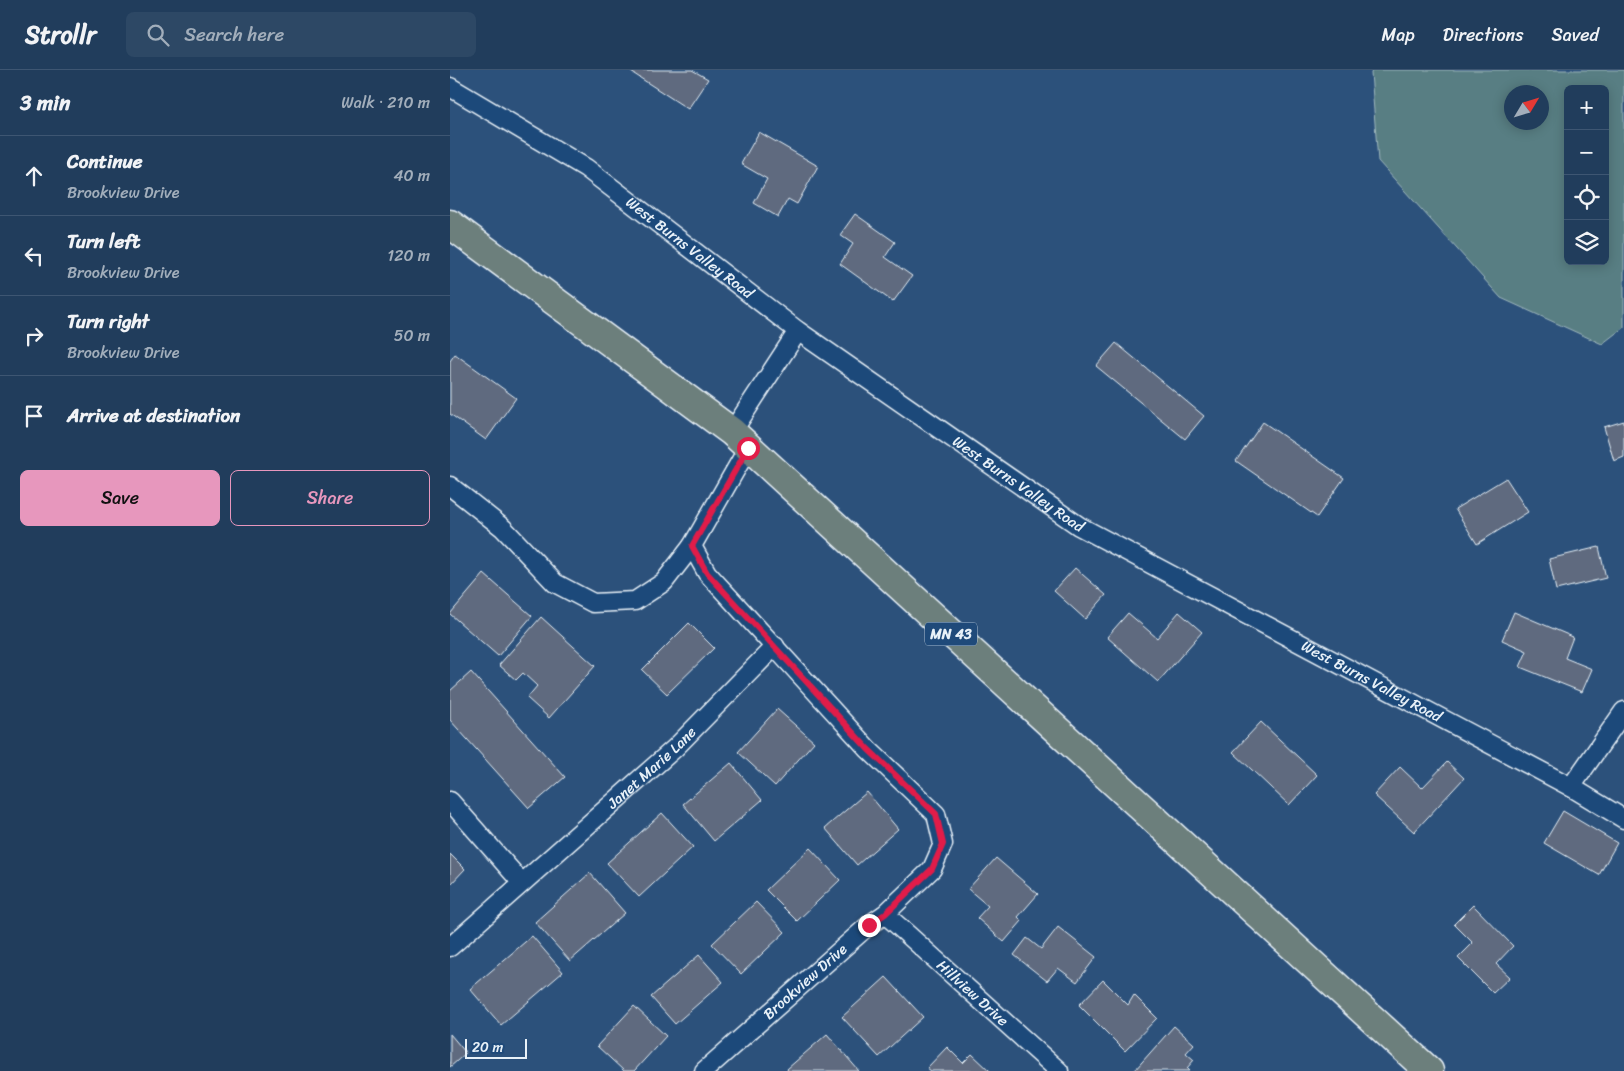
<!DOCTYPE html>
<html lang="en">
<head>
<meta charset="utf-8">
<style>
  :root { --surface:#213d5c; --page:#2d4865; --text:#f1f3f6; --muted:#a2aebb; --line:#3e5672; --accent:#e797bd }
  body { margin:0; font-family:Sriracha,sans-serif; background:var(--page); color:var(--text) }
  .controls { position:absolute; right:15px; top:15px; display:grid; overflow:hidden; border-radius:8px; box-shadow:0 2px 12px #0003 }
  .controls button { width:45px; height:45px; display:grid; place-items:center; padding:0; border:0; border-bottom:1px solid var(--line); background:var(--surface); color:var(--text); font:25px sans-serif }
  .compass { position:absolute; left:1054px; top:15px; width:45px; height:45px; border-radius:50%; background:var(--surface); box-shadow:0 2px 12px #0003; rotate:52deg }
  .scale { position:absolute; left:15px; bottom:12px; width:62px; box-sizing:border-box; padding-left:5px; border:2px solid #e8f1f8; border-top:0; font-size:14px; line-height:18px; white-space:nowrap; color:#e8f1f8; -webkit-text-stroke:4px #1f4a7a; paint-order:stroke }
  .stop { position:absolute; width:15px; height:15px; margin:-11px; border:4px solid #e11d48; border-radius:50%; background:#fff }
  .stop.end { background:#e11d48; border-color:#fff; box-shadow:0 1px 5px #0008 }
  .list { margin:0; padding:0; list-style:none }
  h2 { display:flex; justify-content:space-between; align-items:center; height:65px; margin:0; padding:0 20px; font-size:21px }
  h2 small { font-size:16px; font-weight:400; color:var(--muted) }
  .list li { display:grid; grid-template-columns:32px 1fr auto; gap:15px; align-items:center; box-sizing:border-box; height:80px; padding:0 20px; border-top:1px solid var(--line) }
  .list b { display:block; font-size:19px; white-space:nowrap }
  .list p { margin:0; font-size:16px; white-space:nowrap; color:var(--muted) }
  .list em { font-size:16px; font-style:normal; color:var(--muted) }
  .actions { display:flex; gap:10px; padding:15px 20px }
  .actions a { flex:1; padding:11px 0; border:1px solid var(--accent); border-radius:8px; text-align:center; font-size:18px; color:var(--accent) }
  .actions .main { background:var(--accent); color:#111 }
  .icon { flex:none; width:28px; height:28px; fill:none; stroke:currentColor; stroke-width:2; stroke-linecap:round; stroke-linejoin:round }
  .map { position:relative; flex:none; width:1174px; height:1001px; overflow:hidden }
  header { display:flex; align-items:center; gap:30px; box-sizing:border-box; height:70px; padding:0 25px; background:var(--surface); border-bottom:1px solid var(--line) }
  header strong { font-size:24px }
  nav { display:flex; gap:28px; margin-inline-start:auto; font-size:18px }
  .search { width:350px; height:45px; background:var(--page); display:flex; align-items:center; gap:12px; box-sizing:border-box; padding:0 18px; border-radius:8px; color:var(--muted); font-size:19px }
  main { display:flex }
  aside { flex:1; background:var(--surface) }
  .map>svg:first-child { display:block }
  .green { fill:#587e83; stroke:#a0b8be; fill-rule:evenodd }
  .building { fill:#5f6b7f; stroke:#e8f1f8 }
  .lines { fill:none; stroke-linecap:round; stroke-linejoin:round }
  .street-casing { stroke:#e8f1f8; stroke-width:21 }
  .primary-casing { stroke:#e8f1f8; stroke-width:31 }
  .street { stroke:#1f4a7a; stroke-width:18 }
  .primary { stroke:#6c7f7c; stroke-width:28 }
  .route { stroke:#e11d48; stroke-width:6 }
  .labels { text-anchor:middle; stroke-width:4; stroke-linejoin:round; paint-order:stroke }
  .shield { fill:#1f4a7a; stroke:#acbfd2; stroke-width:1 }
  .shield-label { font-size:14px; font-weight:bold; fill:#e8f1f8 }
  .street-label { font-size:15px; fill:#e8f1f8; stroke:#1f4a7a }
</style>
</head>
<body>
<header>
<strong>Strollr</strong>
<div class="search"><svg class="icon" aria-label="search" viewBox="0 0 24 24"><circle cx="10" cy="10" r="6"/><path d="M15 15l6 6"/></svg>Search here</div>
<nav><a>Map</a><a>Directions</a><a>Saved</a></nav>
</header>
<main>
<aside>
<h2>3 min<small>Walk · 210 m</small></h2>
<ul class="list">
<li><svg class="icon" aria-label="ahead" viewBox="0 0 24 24"><path d="M12 20V5M6 11l6-6 6 6"/></svg><div><b>Continue</b><p>Brookview Drive</p></div><em>40 m</em></li>
<li><svg class="icon" aria-label="left" viewBox="0 0 24 24"><path d="M17 20v-9H6M10 6l-5 5 5 5"/></svg><div><b>Turn left</b><p>Brookview Drive</p></div><em>120 m</em></li>
<li><svg class="icon" aria-label="right" viewBox="0 0 24 24"><path d="M7 20v-9h11M14 6l5 5-5 5"/></svg><div><b>Turn right</b><p>Brookview Drive</p></div><em>50 m</em></li>
<li><svg class="icon" aria-label="arrive" viewBox="0 0 24 24"><path d="M6 21V4h12l-3 4 3 4H6"/></svg><div><b>Arrive at destination</b></div></li>
</ul>
<div class="actions"><a class="main">Save</a><a>Share</a></div>
</aside>
<div class="map">
<svg width="1174" height="1001" viewBox="0 0 1174 1001">
  <rect width="100%" height="100%" fill="#2c517b"/>
  <filter id="ink" filterUnits="userSpaceOnUse"><feTurbulence type="fractalNoise" baseFrequency=".02" numOctaves="2"/><feDisplacementMap in="SourceGraphic" scale="10" xChannelSelector="R" yChannelSelector="G"/><feConvolveMatrix kernelMatrix="1 2 1 2 8 2 1 2 1" color-interpolation-filters="sRGB"/></filter>
  <g filter="url(#ink)">
    <path class="green" d="M923 0H1174V257L1152 274 1051 228 928 91 921 3ZM1118 19H1155V191H1118ZM1062 22H1092V52H1062Z"/>
    <path class="building" d="M182 0H242L258 9 238 39 181 2Z
      M309 62 368 96 347 134 338 129 328 147 304 133 317 109 291 94Z
      M405 144 445 172 435 187 462 206 443 232 390 194 403 174 390 165Z
      M666 273 754 346 735 369 646 296Z
      M5 284 66 328 36 370 0 344V291Z
      M1174 351V387L1164 391 1154 357Z
      M813 352 894 408 867 447 786 391Z
      M1056 408 1078 442 1027 474 1005 439Z
      M1149 477 1156 508 1106 520 1099 489Z
      M625 498 656 525 635 549 604 521Z
      M34 504 82 546 48 586 0 544Z
      M729 542 752 562 708 612 657 567 678 543 707 568Z
      M1064 542 1123 567 1115 588 1142 599 1132 622 1070 597 1077 581 1052 570Z
      M91 547 145 596 99 648 77 628 87 616 73 603 66 610 49 595Z
      M239 553 264 578 217 624 192 600Z
      M21 602 115 707 79 738 0 650V621Z
      M327 639 364 672 325 716 288 682Z
      M811 652 867 705 839 735 783 682Z
      M997 692 1014 708 964 762 924 725 950 697 972 718Z
      M281 693 312 730 264 771 233 734Z
      M417 722 448 759 407 795 375 758Z
      M1113 741 1167 773 1149 805 1094 773Z
      M212 743 243 777 189 827 157 793Z
      M360 778 390 810 347 851 316 820Z
      M0 784 15 799 0 815Z
      M546 788 588 824 568 847 572 851 554 872 527 848 538 836 518 819Z
      M140 803 175 843 120 891 85 852Z
      M306 832 335 862 291 904 262 874Z
      M1023 835 1063 876 1046 894 1060 907 1043 923 1008 888 1023 873 1004 854Z
      M608 857 646 887 627 912 608 898 597 911 564 885 577 868 591 879Z
      M82 866 113 902 51 955 20 919Z
      M249 885 273 912 225 954 201 927Z
      M436 907 473 947 429 987 392 947Z
      M653 910 678 935 684 925 707 948 675 981 629 935Z
      M184 936 216 966 184 1001H174L147 976Z
      M724 956 744 974 736 983 744 990 737 998 740 1001H684Z
      M0 964 16 983 0 997Z
      M377 964 409 1001H338L337 999Z
      M497 977 513 993 522 984 540 1001H481L477 998Z"/>
    <g class="lines">
      <g class="street-casing">
        <g id="street">
          <path id="s1" d="M0 17 136 98 348 261 629 456 1121 717 1174 749"/>
          <path d="M282 362 348 261"/>
          <path d="M0 416 53 458 105 513 143 533 185 531 214 512 242 476"/>
          <path d="M1121 717 1174 641"/>
          <path d="M0 731 72 813"/>
          <path id="s2" d="M435 844 609 1001"/>
          <path id="s3" d="M0 877 225 678 325 576"/>
          <path id="s4" d="M254 1001 419 855 435 844 482 799 493 774 486 744 418 679 257 503 242 476 298 378"/>
        </g>
      </g>
      <g class="primary-casing">
        <path id="primary" d="M0 154 282 362 979 1001"/>
      </g>
      <use href="#street" class="street"/>
      <use href="#primary" class="primary"/>
    </g>
  </g>
  <g class="lines" filter="url(#ink)">
    <path class="route" d="M298 378 242 476 257 503 418 679 486 744 493 774 482 799 435 844 419 855"/>
  </g>
  <g class="labels">
    <rect class="shield" x="475" y="552.5" width="52" height="23" rx="4"/>
    <g class="shield-label">
      <text x="501" y="569">MN 43</text>
    </g>
    <g class="street-label">
      <text dy="5" stroke="none"><textPath href="#s1" startOffset="289">West Burns Valley Road</textPath></text>
      <text dy="5" stroke="none"><textPath href="#s1" startOffset="694">West Burns Valley Road</textPath></text>
      <text dy="5" stroke="none"><textPath href="#s1" startOffset="1099">West Burns Valley Road</textPath></text>
      <text dy="5" stroke="none"><textPath href="#s3" startOffset="270">Janet Marie Lane</textPath></text>
      <text dy="5" stroke="none"><textPath href="#s4" startOffset="135">Brookview Drive</textPath></text>
      <text dy="5" stroke="none"><textPath href="#s2" startOffset="118">Hillview Drive</textPath></text>
    </g>
  </g>
</svg>
<div class="controls">
<button>+</button>
<button>−</button>
<button><svg class="icon" aria-label="locate" viewBox="0 0 24 24"><circle cx="12" cy="12" r="6"/><path d="M12 2v4M12 18v4M2 12h4M18 12h4"/></svg></button>
<button><svg class="icon" aria-label="layers" viewBox="0 0 24 24"><path d="M12 4l9 5-9 5-9-5zM3 14l9 5 9-5"/></svg></button>
</div>
<svg class="compass" viewBox="-18 -18 36 36"><path d="M0-13l5 13h-10z" fill="#e53935"/><path d="M0 13l5-13h-10z" fill="#a2aebb"/></svg>
<div class="scale">20 m</div>
<div class="stop" style="left:298px;top:378px"></div>
<div class="stop end" style="left:419px;top:855px"></div>
</div>
</main>
</body>
</html>
